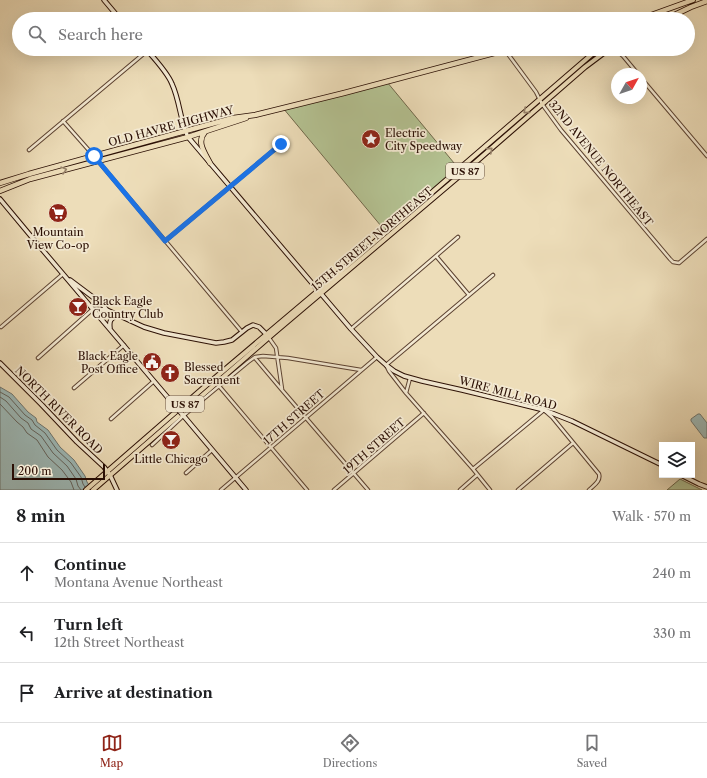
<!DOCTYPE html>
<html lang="en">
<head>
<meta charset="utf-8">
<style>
  :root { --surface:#fff; --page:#f2f2f2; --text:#202124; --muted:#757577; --line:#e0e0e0; --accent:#8f2418 }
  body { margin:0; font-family:"Libre Caslon Text",serif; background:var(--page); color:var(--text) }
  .controls { position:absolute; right:12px; bottom:12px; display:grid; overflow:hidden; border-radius:0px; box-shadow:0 4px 16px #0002 }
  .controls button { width:36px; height:36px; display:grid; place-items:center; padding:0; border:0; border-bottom:1px solid var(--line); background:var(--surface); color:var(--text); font:20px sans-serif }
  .compass { position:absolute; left:611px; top:68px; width:36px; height:36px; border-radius:50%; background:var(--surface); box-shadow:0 4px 16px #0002; rotate:50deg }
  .scale { position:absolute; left:12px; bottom:10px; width:93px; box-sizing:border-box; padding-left:4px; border:2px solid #2b0f04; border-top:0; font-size:11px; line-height:14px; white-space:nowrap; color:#2b0f04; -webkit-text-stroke:3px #f3e9d2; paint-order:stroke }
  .stop { position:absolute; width:12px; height:12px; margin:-9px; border:3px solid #1a73e8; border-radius:50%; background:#fff }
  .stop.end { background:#1a73e8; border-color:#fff; box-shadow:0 1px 4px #0008 }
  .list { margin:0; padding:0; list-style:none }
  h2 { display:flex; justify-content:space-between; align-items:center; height:52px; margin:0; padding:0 16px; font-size:17px }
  h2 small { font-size:13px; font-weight:400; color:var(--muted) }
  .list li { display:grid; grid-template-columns:26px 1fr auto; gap:12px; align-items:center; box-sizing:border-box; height:60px; padding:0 16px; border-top:1px solid var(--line) }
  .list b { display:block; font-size:15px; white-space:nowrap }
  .list p { margin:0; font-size:13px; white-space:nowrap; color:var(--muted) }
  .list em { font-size:13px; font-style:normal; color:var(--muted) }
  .icon { flex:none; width:22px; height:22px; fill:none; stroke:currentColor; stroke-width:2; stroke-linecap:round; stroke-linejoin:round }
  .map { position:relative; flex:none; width:707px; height:490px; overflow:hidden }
  .search { position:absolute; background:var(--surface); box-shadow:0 4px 16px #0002; left:12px; right:12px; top:12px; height:44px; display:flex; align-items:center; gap:10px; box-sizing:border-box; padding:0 14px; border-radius:22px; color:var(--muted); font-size:15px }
  .sheet { height:232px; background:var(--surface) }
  nav { display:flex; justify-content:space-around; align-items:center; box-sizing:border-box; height:56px; border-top:1px solid var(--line); background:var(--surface); font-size:11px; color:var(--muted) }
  nav a { display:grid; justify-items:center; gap:2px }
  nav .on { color:var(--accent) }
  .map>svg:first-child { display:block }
  .green { fill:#b4c292; stroke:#70684b }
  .water { fill:#9dbab9; stroke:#6f7671 }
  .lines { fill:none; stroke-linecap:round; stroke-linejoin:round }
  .shore { stroke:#64645e; stroke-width:1 }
  .street-casing { stroke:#5c4231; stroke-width:4.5 }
  .secondary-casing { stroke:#2b0f04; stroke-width:5.5 }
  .primary-casing { stroke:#2b0f04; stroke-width:6 }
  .highway-casing { stroke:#2b0f04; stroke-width:6 }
  .street { stroke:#f3e9d2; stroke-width:2.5 }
  .secondary { stroke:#f3e9d2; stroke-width:3.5 }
  .primary { stroke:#edddb9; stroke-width:4 }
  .highway { stroke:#edddb9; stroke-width:4.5 }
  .secondary-bridge-casing { stroke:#2b0f04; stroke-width:5.5; stroke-linecap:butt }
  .secondary-bridge { stroke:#f3e9d2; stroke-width:3.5 }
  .oneway { stroke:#968068 }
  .route { stroke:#1a73e8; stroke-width:5 }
  .labels { text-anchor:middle; stroke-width:3.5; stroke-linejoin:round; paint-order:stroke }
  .shield { fill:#f3e9d2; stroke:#675042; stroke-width:1 }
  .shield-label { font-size:10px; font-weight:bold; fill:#2b0f04 }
  .street-label { font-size:11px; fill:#2b0f04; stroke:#f3e9d2 }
  .poi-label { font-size:11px; fill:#2b0f04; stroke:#f3e9d2; text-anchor:start }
</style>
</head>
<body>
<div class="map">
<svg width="707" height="490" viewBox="0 0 707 490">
  <rect width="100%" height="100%" fill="#edddb9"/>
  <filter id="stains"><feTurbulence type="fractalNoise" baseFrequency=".005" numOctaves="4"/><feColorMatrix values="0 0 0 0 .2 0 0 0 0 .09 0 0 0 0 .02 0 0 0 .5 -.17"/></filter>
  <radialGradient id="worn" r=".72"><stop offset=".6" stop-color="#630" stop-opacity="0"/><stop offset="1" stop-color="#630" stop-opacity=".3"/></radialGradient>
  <path class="green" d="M387 82 459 169 386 232 283 108Z
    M680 479 702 490H667Z"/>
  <path class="water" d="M0 387 12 394 28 412 36 418 37 422 48 430 60 447 74 460 85 476 87 482 92 490H0Z
    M698 414H700L707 423V438H704L691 421V419Z"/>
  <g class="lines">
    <path class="shore" d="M0 392 9 397 25 415 32 420 35 425 45 433 57 450 71 463 81 477 83 484 85 487
      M0 397 6 401 21 418 28 423 31 429 41 436 53 453 67 466 76 479 78 486 81 490
      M0 404 17 422 23 427 27 433 37 440 48 457 62 470 71 482 74 490"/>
    <g class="street-casing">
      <path id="street" d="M615 49 623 56 638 74
        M505 50 536 92 542 104 561 130 670 259 673 262 679 263 707 239
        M641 78 707 156
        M63 121 94 156
        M29 150 147 51
        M98 161 242 332
        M165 241 281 144
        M436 256 469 295
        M1 327 63 274
        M351 329 458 237
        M269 338 276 348 282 389
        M38 358 93 309
        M255 358 282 390 368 490
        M219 386 307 490
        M74 388 124 345
        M406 393 410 378
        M111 419 154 381
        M152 445 183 416 219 386 248 362 255 357 263 356 288 358 361 370
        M473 469 544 410 552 417 599 474C601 481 594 485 589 490
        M186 473 212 450
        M221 490 377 357
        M334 490 424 413
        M460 490 477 475
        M490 490 473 469 406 393 389 371 386 365 493 275
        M518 490 573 443"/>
    </g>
    <g class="secondary-casing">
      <path id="secondary" d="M104 0 120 19
        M146 49C154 58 168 73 172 84 180 101 180 121 188 137L351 329 377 357 386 365 394 371 404 376 422 381 462 390 544 410 572 421 662 465
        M0 199 35 241 175 406
        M70 280 102 304 107 310
        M93 309 107 310 144 327 164 333 216 343 224 342 232 340 247 328 253 325 259 327 267 335
        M110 328C109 320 111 319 117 315
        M0 363 41 404 77 442 104 467 110 475 117 490
        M182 414 246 490
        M681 475 699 484 707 487"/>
    </g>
    <g class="primary-casing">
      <path id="primary" d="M86 490 209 383 319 290 598 49
        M93 490 274 333 470 167 585 67 609 49"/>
    </g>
    <g class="highway-casing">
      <path id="highway" d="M640 19 693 0
        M666 19 691 7 707 1
        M205 132C196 142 205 153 210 163
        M0 183 29 174 94 156 233 118 255 115 344 93 510 49
        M0 191 30 179 188 137 246 118"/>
    </g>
    <use href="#street" class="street"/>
    <use href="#secondary" class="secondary"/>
    <use href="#primary" class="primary"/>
    <use href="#highway" class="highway"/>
    <g class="secondary-bridge-casing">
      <path id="secondary-bridge" d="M175 406 182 414"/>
    </g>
    <use href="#secondary-bridge" class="secondary-bridge"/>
  </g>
  <defs><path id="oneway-chevron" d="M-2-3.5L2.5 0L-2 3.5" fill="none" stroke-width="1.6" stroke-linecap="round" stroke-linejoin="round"/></defs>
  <g class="oneway">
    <use href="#oneway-chevron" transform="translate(526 111) rotate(139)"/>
    <use href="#oneway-chevron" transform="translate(490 150) rotate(-41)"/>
    <use href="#oneway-chevron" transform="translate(64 170) rotate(-15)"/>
  </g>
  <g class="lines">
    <path class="route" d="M94 156 165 241 281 144"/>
  </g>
  <defs>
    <g id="sight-disc" transform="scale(1)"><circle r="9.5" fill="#8f2418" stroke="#f3e9d2"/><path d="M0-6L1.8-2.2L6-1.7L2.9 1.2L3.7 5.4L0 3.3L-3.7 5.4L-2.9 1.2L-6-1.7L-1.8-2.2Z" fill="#fff"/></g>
    <g id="supermarket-disc" transform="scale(1)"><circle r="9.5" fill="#8f2418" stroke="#f3e9d2"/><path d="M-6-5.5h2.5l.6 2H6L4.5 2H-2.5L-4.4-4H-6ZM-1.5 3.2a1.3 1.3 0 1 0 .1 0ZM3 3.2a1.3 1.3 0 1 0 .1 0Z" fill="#fff"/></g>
    <g id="bar-disc" transform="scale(1)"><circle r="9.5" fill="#8f2418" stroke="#f3e9d2"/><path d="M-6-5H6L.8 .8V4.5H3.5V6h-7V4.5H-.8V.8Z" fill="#fff"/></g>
    <g id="civic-disc" transform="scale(1)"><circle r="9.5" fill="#8f2418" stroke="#f3e9d2"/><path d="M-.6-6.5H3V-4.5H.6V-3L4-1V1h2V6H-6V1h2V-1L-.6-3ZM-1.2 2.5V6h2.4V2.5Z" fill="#fff"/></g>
    <g id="church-disc" transform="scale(1)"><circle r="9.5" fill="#8f2418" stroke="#f3e9d2"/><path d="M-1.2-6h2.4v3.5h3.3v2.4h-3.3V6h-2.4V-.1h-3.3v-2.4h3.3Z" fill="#fff"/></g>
  </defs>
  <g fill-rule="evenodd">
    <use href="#sight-disc" x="371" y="139"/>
    <use href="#supermarket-disc" x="58" y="213"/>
    <use href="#bar-disc" x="78" y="307"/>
    <use href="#civic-disc" x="152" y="362"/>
    <use href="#church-disc" x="170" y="373"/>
    <use href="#bar-disc" x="171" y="440"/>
  </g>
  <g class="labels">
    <g class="shield">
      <rect x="446" y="163" width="38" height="16" rx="3"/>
      <rect x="166" y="396" width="38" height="16" rx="3"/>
    </g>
    <g class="shield-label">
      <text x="465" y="175">US 87</text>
      <text x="185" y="408">US 87</text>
    </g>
    <g class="street-label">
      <text transform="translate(171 126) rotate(-15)" y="4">OLD HAVRE HIGHWAY</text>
      <text transform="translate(601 163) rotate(51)" y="4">32ND AVENUE NORTHEAST</text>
      <text transform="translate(372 239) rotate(-40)" y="4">15TH STREET NORTHEAST</text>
      <text transform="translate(508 393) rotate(15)" y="4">WIRE MILL ROAD</text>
      <text transform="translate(59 410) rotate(45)" y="4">NORTH RIVER ROAD</text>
      <text transform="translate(294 417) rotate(-41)" y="4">17TH STREET</text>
      <text transform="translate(374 446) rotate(-41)" y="4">19TH STREET</text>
    </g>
    <g class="poi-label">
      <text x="385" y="137">Electric<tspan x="385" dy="13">City Speedway</tspan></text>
      <text x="58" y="236" text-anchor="middle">Mountain<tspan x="58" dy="13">View Co-op</tspan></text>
      <text x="92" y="305">Black Eagle<tspan x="92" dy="13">Country Club</tspan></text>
      <text x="138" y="360" text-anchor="end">Black Eagle<tspan x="138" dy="13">Post Office</tspan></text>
      <text x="184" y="371">Blessed<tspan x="184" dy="13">Sacrement</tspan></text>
      <text x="171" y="463" text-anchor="middle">Little Chicago</text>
    </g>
  </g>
  <rect width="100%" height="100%" filter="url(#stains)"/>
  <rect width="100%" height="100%" fill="url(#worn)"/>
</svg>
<div class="controls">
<button><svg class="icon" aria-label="layers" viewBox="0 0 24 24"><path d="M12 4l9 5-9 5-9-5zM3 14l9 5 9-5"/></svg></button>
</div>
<svg class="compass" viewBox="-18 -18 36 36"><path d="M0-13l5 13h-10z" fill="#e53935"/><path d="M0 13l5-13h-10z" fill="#757577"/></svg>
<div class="scale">200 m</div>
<div class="stop" style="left:94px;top:156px"></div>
<div class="stop end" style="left:281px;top:144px"></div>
<div class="search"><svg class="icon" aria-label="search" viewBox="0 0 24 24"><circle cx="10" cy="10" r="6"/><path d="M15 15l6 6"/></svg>Search here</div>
</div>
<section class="sheet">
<h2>8 min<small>Walk · 570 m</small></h2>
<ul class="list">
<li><svg class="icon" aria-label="ahead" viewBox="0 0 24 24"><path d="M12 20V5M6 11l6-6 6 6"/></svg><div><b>Continue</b><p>Montana Avenue Northeast</p></div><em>240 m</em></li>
<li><svg class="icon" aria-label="left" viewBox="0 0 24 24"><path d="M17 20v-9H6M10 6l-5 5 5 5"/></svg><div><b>Turn left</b><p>12th Street Northeast</p></div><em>330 m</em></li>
<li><svg class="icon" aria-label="arrive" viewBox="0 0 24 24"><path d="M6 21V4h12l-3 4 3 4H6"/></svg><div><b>Arrive at destination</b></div></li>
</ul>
</section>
<nav>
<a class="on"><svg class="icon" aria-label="map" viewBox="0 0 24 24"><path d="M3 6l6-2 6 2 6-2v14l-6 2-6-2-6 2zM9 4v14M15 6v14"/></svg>Map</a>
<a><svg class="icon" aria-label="directions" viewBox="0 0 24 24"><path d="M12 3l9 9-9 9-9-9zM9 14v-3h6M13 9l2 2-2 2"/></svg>Directions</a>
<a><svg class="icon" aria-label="saved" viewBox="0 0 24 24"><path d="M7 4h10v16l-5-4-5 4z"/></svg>Saved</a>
</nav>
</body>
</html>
